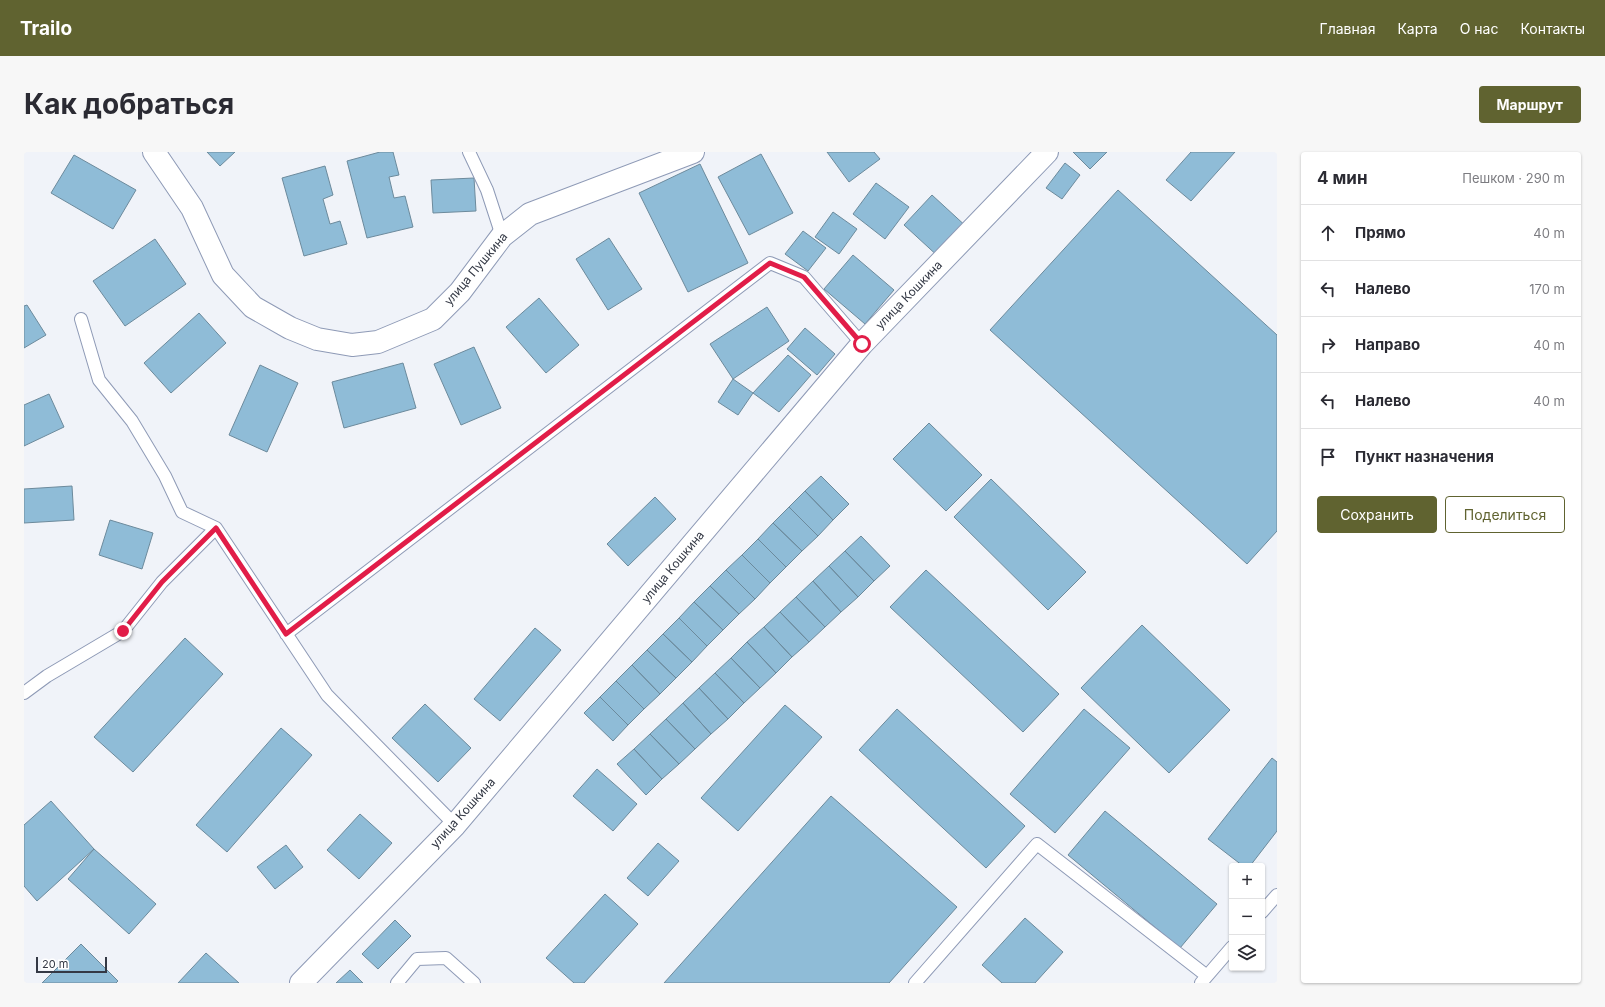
<!DOCTYPE html>
<html lang="ru">
<head>
<meta charset="utf-8">
<style>
  :root { --surface:#fff; --page:#f7f7f7; --text:#2b2b33; --muted:#7c7c81; --line:#e1e1e2; --accent:#606330 }
  body { margin:0; font-family:Inter,sans-serif; background:var(--page); color:var(--text) }
  .controls { position:absolute; right:12px; bottom:12px; display:grid; overflow:hidden; border-radius:4px; box-shadow:0 1px 3px #0004 }
  .controls button { width:36px; height:36px; display:grid; place-items:center; padding:0; border:0; border-bottom:1px solid var(--line); background:var(--surface); color:var(--text); font:20px sans-serif }
  .scale { position:absolute; left:12px; bottom:10px; width:71px; box-sizing:border-box; padding-left:4px; border:2px solid #343945; border-top:0; font-size:11px; line-height:14px; white-space:nowrap; color:#343945; -webkit-text-stroke:3px #fff; paint-order:stroke }
  .stop { position:absolute; width:12px; height:12px; margin:-9px; border:3px solid #e11d48; border-radius:50%; background:#fff }
  .stop.end { background:#e11d48; border-color:#fff; box-shadow:0 1px 4px #0008 }
  .list { margin:0; padding:0; list-style:none }
  h2 { display:flex; justify-content:space-between; align-items:center; height:52px; margin:0; padding:0 16px; font-size:17px }
  h2 small { font-size:13px; font-weight:400; color:var(--muted) }
  .list li { display:grid; grid-template-columns:26px 1fr auto; gap:12px; align-items:center; box-sizing:border-box; height:56px; padding:0 16px; border-top:1px solid var(--line) }
  .list b { display:block; font-size:15px; white-space:nowrap }
  .list em { font-size:13px; font-style:normal; color:var(--muted) }
  .actions { display:flex; gap:8px; padding:12px 16px }
  .actions a { flex:1; padding:9px 0; border:1px solid var(--accent); border-radius:4px; text-align:center; font-size:14px; color:var(--accent) }
  .actions .main { background:var(--accent); color:#fff }
  .icon { flex:none; width:22px; height:22px; fill:none; stroke:currentColor; stroke-width:2; stroke-linecap:round; stroke-linejoin:round }
  .map { position:relative; flex:none; width:1253px; height:831px; overflow:hidden; border-radius:4px }
  header { display:flex; align-items:center; gap:24px; box-sizing:border-box; height:56px; padding:0 20px; background:var(--accent); color:#fff }
  header strong { font-size:19px }
  nav { display:flex; gap:22px; margin-inline-start:auto; font-size:14px }
  .intro { display:flex; align-items:center; justify-content:space-between; box-sizing:border-box; height:96px; padding:0 24px }
  h1 { margin:0; font-size:28px }
  .button { padding:10px 18px; border-radius:4px; background:var(--accent); color:#fff; font-size:14px; font-weight:700 }
  main { display:flex; gap:24px; padding:0 24px }
  aside { flex:1; background:var(--surface); border-radius:4px; box-shadow:0 1px 3px #0004 }
  .map>svg:first-child { display:block }
  .building { fill:#8fbcd7; stroke:#6c8a9c }
  .lines { fill:none; stroke-linecap:round; stroke-linejoin:round }
  .service-casing { stroke:#8e9ab6; stroke-width:14 }
  .minor-casing { stroke:#8e9ab6; stroke-width:24 }
  .service { stroke:#fff; stroke-width:12 }
  .minor { stroke:#fff; stroke-width:22 }
  .route { stroke:#e11d48; stroke-width:5 }
  .labels { text-anchor:middle; stroke-width:3; stroke-linejoin:round; paint-order:stroke }
  .street-label { font-size:12px; fill:#343945; stroke:#fff }
</style>
</head>
<body>
<header>
<strong>Trailo</strong>
<nav><a>Главная</a><a>Карта</a><a>О нас</a><a>Контакты</a></nav>
</header>
<div class="intro"><h1>Как добраться</h1><a class="button">Маршрут</a></div>
<main>
<div class="map">
<svg width="1253" height="831" viewBox="0 0 1253 831">
  <rect width="100%" height="100%" fill="#f0f3f9"/>
  <path class="building" d="M183 0H211L196 14Z
    M356 0H369L375 23 365 25 370 46 381 44 389 75 343 86 323 9Z
    M803 0H850L856 7 825 30Z
    M1049 0H1083L1066 17Z
    M1167 0H1211L1167 49 1142 28Z
    M737 2 769 61 725 83 694 25Z
    M50 3 112 38 89 77 27 41Z
    M1041 11 1056 23 1038 47 1022 36Z
    M676 12 724 111 664 140 615 41Z
    M301 14 309 43 299 47 306 72 316 69 323 92 280 104 258 26Z
    M450 26 452 59 409 61 407 28Z
    M852 31 885 55 861 87 829 62Z
    M1094 38 1253 183V379L1223 412 966 178Z
    M908 43 945 77 917 107 880 73Z
    M809 60 833 77 815 102 791 85Z
    M779 79 802 96 784 119 761 102Z
    M585 86 618 137 584 158 552 107Z
    M131 87 162 132 101 174 69 129Z
    M829 103 870 138 841 172 800 137Z
    M515 146 555 193 522 221 482 175Z
    M3 153 22 183 0 196V154Z
    M743 155 765 189 709 227 686 192Z
    M175 161 202 191 147 241 120 211Z
    M781 176 811 202 793 223 763 197Z
    M450 195 477 256 437 273 410 212Z
    M764 203 787 223 755 260 729 241Z
    M379 211 392 256 320 276 308 230Z
    M236 213 274 231 243 300 205 283Z
    M709 227 729 241 714 263 694 250Z
    M25 242 40 275 0 294V253Z
    M905 271 958 323 922 359 869 307Z
    M797 324 825 352 809 368 781 339Z
    M967 327 1062 420 1024 458 930 365Z
    M48 334 50 368 0 371V337Z
    M781 339 809 368 794 384 765 355Z
    M631 345 652 367 604 414 583 392Z
    M765 355 794 384 778 399 749 371Z
    M86 368 129 381 118 417 75 403Z
    M749 371 778 399 762 415 734 387Z
    M837 384 866 414 850 429 821 399Z
    M734 387 762 415 746 431 718 403Z
    M821 399 850 429 834 445 805 414Z
    M718 403 746 431 731 447 702 418Z
    M805 414 834 445 817 460 789 429Z
    M702 418 731 447 715 462 686 434Z
    M902 418 1035 542 999 580 866 455Z
    M789 429 817 460 801 475 772 445Z
    M686 434 715 462 699 478 670 450Z
    M772 445 801 475 785 490 756 460Z
    M670 450 699 478 683 494 655 466Z
    M756 460 785 490 768 505 740 475Z
    M655 466 683 494 668 510 639 482Z
    M1118 473 1206 558 1145 621 1057 536Z
    M740 475 768 505 752 521 723 490Z
    M511 476 537 498 476 569 450 547Z
    M639 482 668 510 652 526 623 498Z
    M161 486 199 522 109 620 70 585Z
    M723 490 752 521 736 536 707 506Z
    M623 498 652 526 636 542 608 513Z
    M707 506 736 536 720 551 691 521Z
    M608 513 636 542 620 557 592 529Z
    M691 521 720 551 704 567 675 536Z
    M592 529 620 557 604 573 576 545Z
    M675 536 704 567 687 582 659 551Z
    M576 545 604 573 589 589 560 561Z
    M659 551 687 582 671 597 642 567Z
    M401 552 447 596 414 630 368 586Z
    M761 553 798 585 714 679 677 646Z
    M873 557 1001 674 962 716 835 598Z
    M1060 557 1106 596 1031 681 986 642Z
    M642 567 671 597 655 612 626 582Z
    M257 576 288 603 203 700 172 673Z
    M626 582 655 612 638 627 610 597Z
    M610 597 638 627 622 643 593 612Z
    M1248 606 1253 610V679L1226 714H1219L1184 687Z
    M573 617 613 652 589 679 549 644Z
    M807 644 933 755 865 831H640Z
    M27 649 70 697 13 749 0 734V673Z
    M1081 659 1193 752 1156 796 1044 703Z
    M336 662 368 691 335 727 303 698Z
    M634 691 655 709 624 744 603 726Z
    M262 693 279 715 251 737 233 715Z
    M70 697 132 752 105 782 44 727Z
    M581 742 614 772 560 831H550L522 806Z
    M1001 766 1039 800 1011 831H978L958 813Z
    M371 768 387 784 354 817 338 802Z
    M57 792 94 829 92 831H18Z
    M182 801 215 831H154Z
    M326 818 339 831H312Z"/>
  <g class="lines">
    <g class="service-casing">
      <path id="service" d="M445 0 463 38 478 84
        M57 167 75 228 108 269 141 324 158 360 192 376 303 543 431 673
        M262 482 746 111 780 125 838 192
        M0 541 23 524 99 479 138 430 192 376
        M1238 760 1253 743
        M373 831 393 807 422 806 450 831
        M891 831 1013 692 1183 824
        M1177 831 1208 795"/>
    </g>
    <g class="minor-casing">
      <path id="minor" d="M130 0 168 56 199 123 229 155 266 176 293 187 328 193 354 190 409 167 436 140 478 84 506 62 669 0
        M277 831 431 673 838 192 1023 0"/>
    </g>
    <use href="#service" class="service"/>
    <use href="#minor" class="minor"/>
  </g>
  <g class="lines">
    <path class="route" d="M99 479 138 430 192 376 262 482 746 111 780 125 838 192"/>
  </g>
  <g class="labels">
    <g class="street-label">
      <text transform="translate(452 117) rotate(-50)" y="4">улица Пушкина</text>
      <text transform="translate(885 143) rotate(-46)" y="4">улица Кошкина</text>
      <text transform="translate(649 415) rotate(-50)" y="4">улица Кошкина</text>
      <text transform="translate(439 661) rotate(-48)" y="4">улица Кошкина</text>
    </g>
  </g>
</svg>
<div class="controls">
<button>+</button>
<button>−</button>
<button><svg class="icon" aria-label="layers" viewBox="0 0 24 24"><path d="M12 4l9 5-9 5-9-5zM3 14l9 5 9-5"/></svg></button>
</div>
<div class="scale">20 m</div>
<div class="stop" style="left:838px;top:192px"></div>
<div class="stop end" style="left:99px;top:479px"></div>
</div>
<aside>
<h2>4 мин<small>Пешком · 290 m</small></h2>
<ul class="list">
<li><svg class="icon" aria-label="ahead" viewBox="0 0 24 24"><path d="M12 20V5M6 11l6-6 6 6"/></svg><div><b>Прямо</b></div><em>40 m</em></li>
<li><svg class="icon" aria-label="left" viewBox="0 0 24 24"><path d="M17 20v-9H6M10 6l-5 5 5 5"/></svg><div><b>Налево</b></div><em>170 m</em></li>
<li><svg class="icon" aria-label="right" viewBox="0 0 24 24"><path d="M7 20v-9h11M14 6l5 5-5 5"/></svg><div><b>Направо</b></div><em>40 m</em></li>
<li><svg class="icon" aria-label="left" viewBox="0 0 24 24"><path d="M17 20v-9H6M10 6l-5 5 5 5"/></svg><div><b>Налево</b></div><em>40 m</em></li>
<li><svg class="icon" aria-label="arrive" viewBox="0 0 24 24"><path d="M6 21V4h12l-3 4 3 4H6"/></svg><div><b>Пункт назначения</b></div></li>
</ul>
<div class="actions"><a class="main">Сохранить</a><a>Поделиться</a></div>
</aside>
</main>
</body>
</html>
